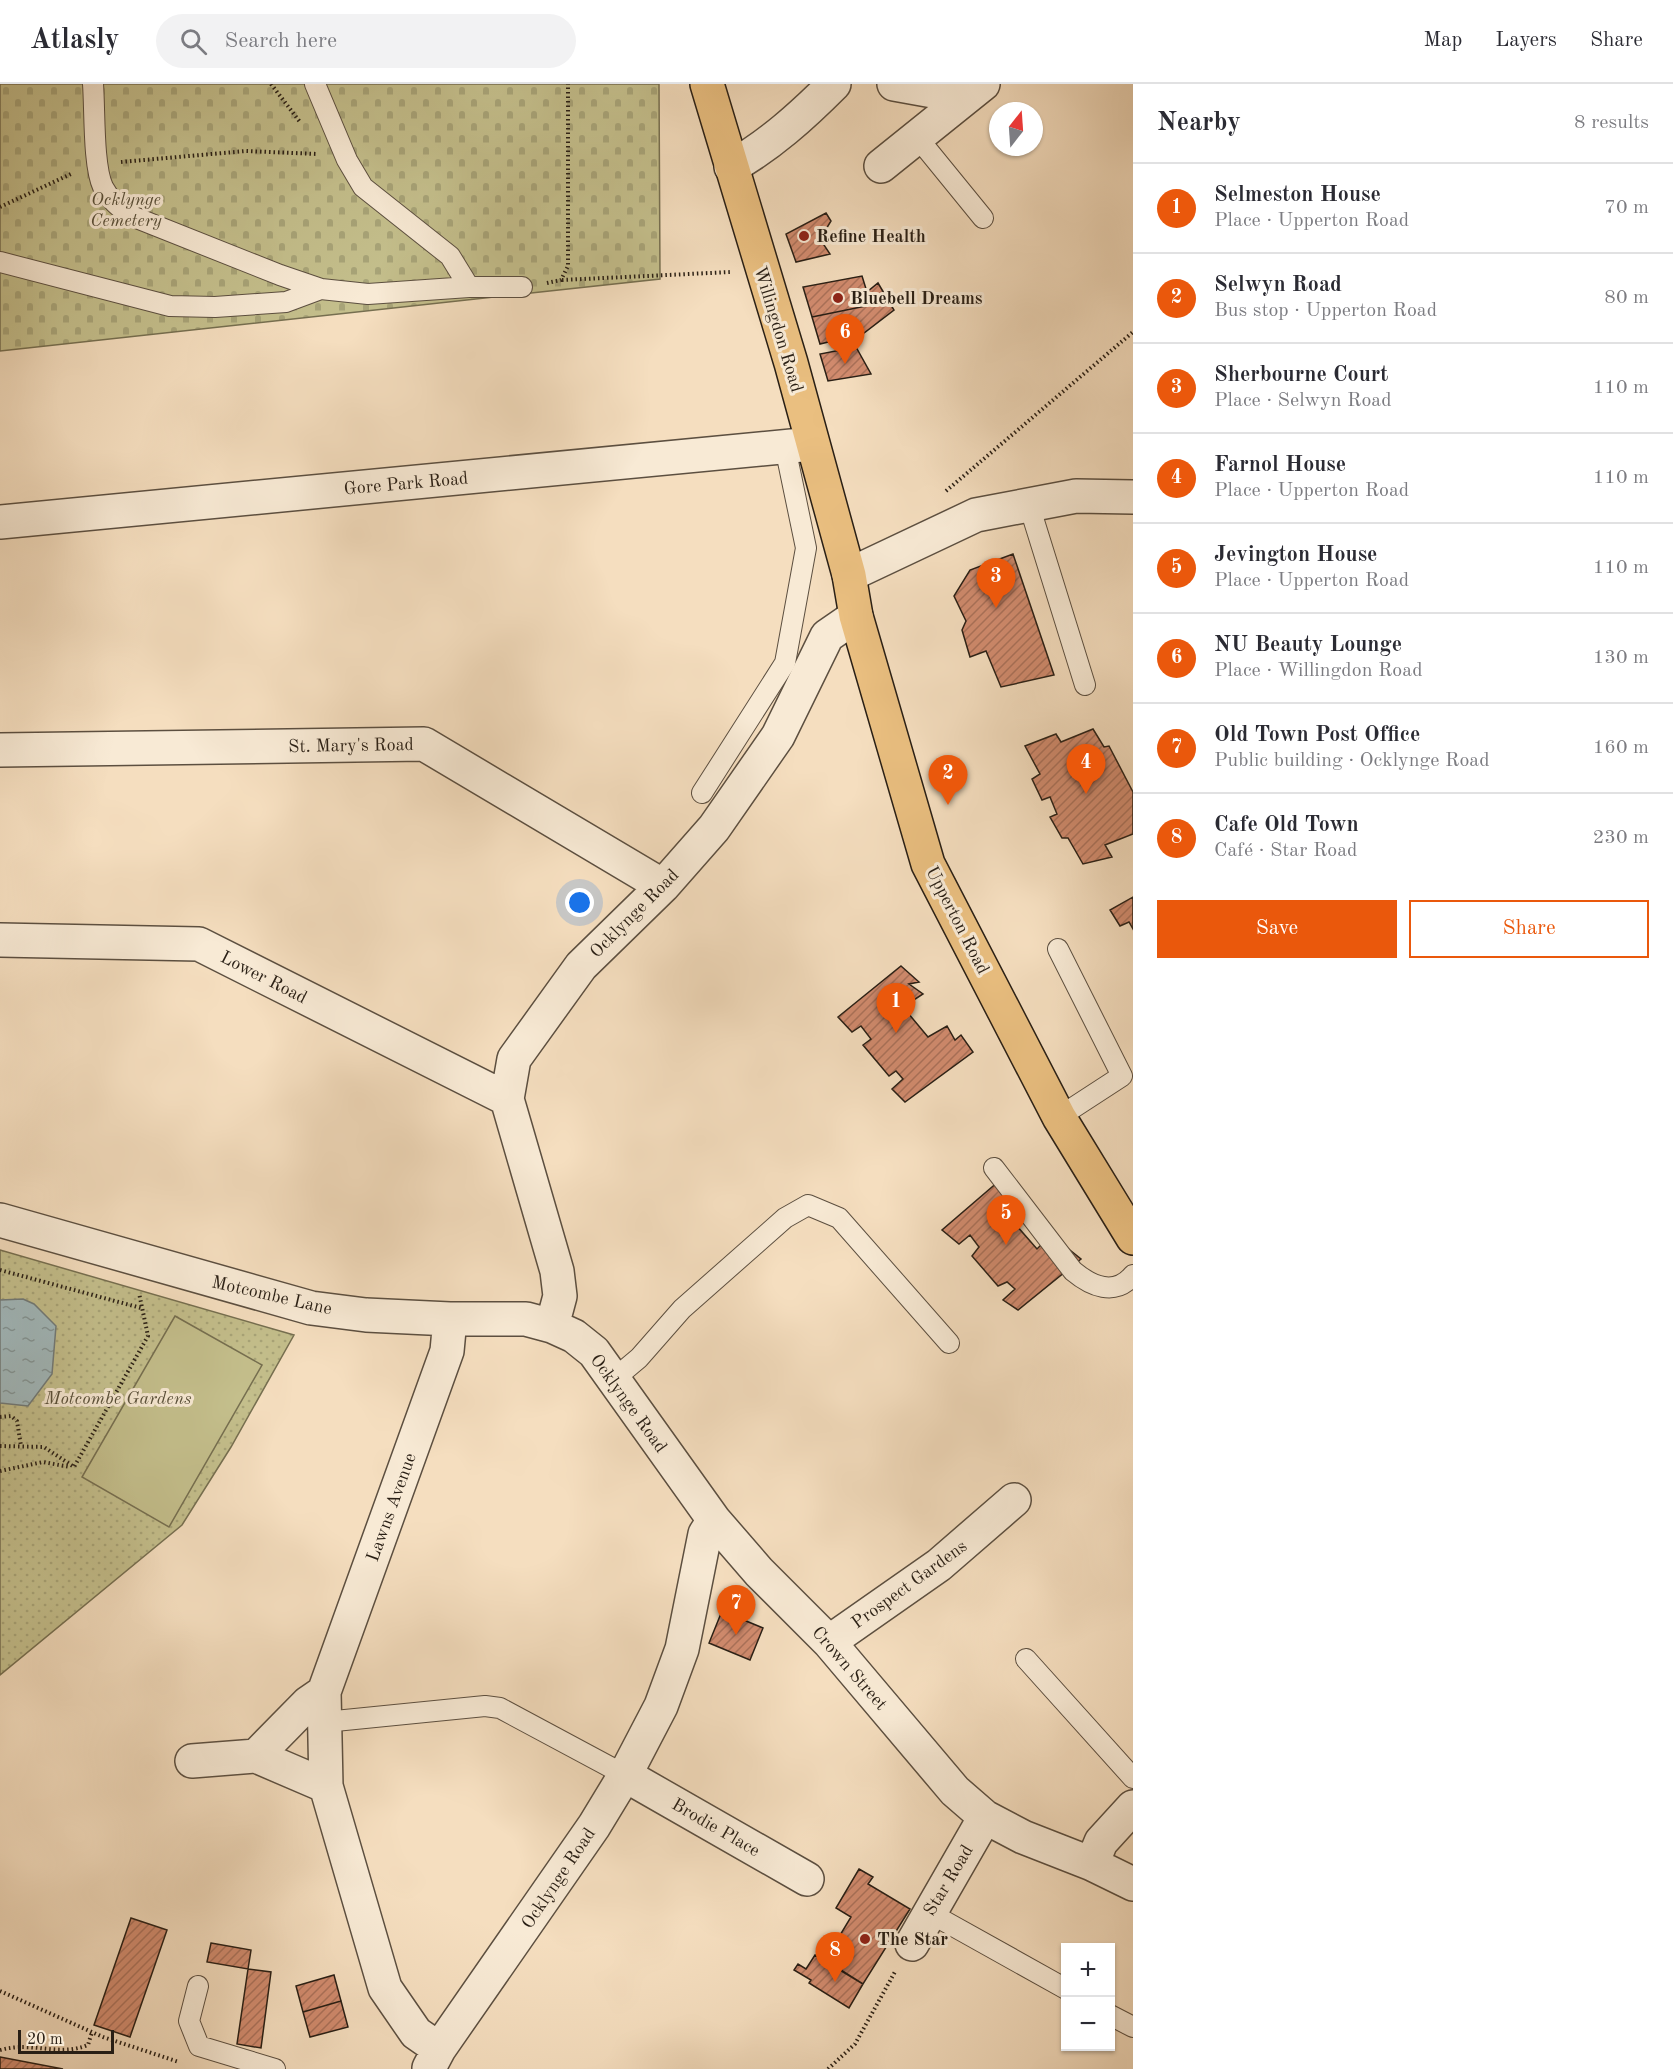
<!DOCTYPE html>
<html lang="en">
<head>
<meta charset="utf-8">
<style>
  :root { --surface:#fff; --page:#f2f2f3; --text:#2b2b33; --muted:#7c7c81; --line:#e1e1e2; --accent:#ea580c }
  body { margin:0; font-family:"Old Standard TT",serif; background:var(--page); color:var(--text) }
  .controls { position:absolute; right:18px; bottom:18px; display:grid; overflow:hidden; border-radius:0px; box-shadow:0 2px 4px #0004 }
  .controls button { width:54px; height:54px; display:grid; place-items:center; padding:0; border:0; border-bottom:2px solid var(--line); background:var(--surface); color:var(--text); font:30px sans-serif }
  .compass { position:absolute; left:989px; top:18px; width:54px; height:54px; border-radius:50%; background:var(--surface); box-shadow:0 2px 4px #0004; rotate:17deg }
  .scale { position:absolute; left:18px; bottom:15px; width:96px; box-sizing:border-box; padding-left:6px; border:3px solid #291f15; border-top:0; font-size:16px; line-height:21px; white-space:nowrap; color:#291f15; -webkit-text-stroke:4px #f8ead5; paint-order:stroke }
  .you { position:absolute; left:580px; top:819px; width:21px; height:21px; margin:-15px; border:4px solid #fff; border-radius:50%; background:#1a73e8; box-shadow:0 0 0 9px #1a73e833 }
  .badge { display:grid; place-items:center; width:39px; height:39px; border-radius:50%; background:var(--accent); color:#fff; font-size:20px; font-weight:700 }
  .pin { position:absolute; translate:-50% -50px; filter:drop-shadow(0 2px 3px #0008) }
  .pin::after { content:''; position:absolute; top:32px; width:21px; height:18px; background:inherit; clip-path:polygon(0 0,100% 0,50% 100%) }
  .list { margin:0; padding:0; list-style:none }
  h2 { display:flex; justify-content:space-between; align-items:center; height:78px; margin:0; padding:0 24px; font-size:26px }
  h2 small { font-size:20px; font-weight:400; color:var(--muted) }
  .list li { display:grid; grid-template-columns:39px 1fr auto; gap:18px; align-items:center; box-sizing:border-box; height:90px; padding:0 24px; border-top:2px solid var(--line) }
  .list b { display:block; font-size:22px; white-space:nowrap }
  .list p { margin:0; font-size:20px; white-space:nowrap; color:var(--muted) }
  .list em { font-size:20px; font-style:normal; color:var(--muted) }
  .actions { display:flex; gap:12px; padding:18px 24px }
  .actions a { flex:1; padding:14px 0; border:2px solid var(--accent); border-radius:0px; text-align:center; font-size:21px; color:var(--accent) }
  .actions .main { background:var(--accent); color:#fff }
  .icon { flex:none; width:33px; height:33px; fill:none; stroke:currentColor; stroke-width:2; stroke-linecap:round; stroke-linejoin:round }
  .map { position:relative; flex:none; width:1133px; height:1985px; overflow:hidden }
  header { display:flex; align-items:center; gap:36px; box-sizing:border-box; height:84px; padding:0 30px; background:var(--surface); border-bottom:2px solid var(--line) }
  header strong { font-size:28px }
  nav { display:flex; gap:33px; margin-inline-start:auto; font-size:21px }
  .search { width:420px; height:54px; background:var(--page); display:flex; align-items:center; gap:15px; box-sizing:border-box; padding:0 21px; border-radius:33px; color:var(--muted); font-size:22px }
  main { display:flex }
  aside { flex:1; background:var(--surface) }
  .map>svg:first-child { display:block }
  .cemetery { fill:url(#cemetery-stones); stroke:#766f50; stroke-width:1.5 }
  .garden { fill:url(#garden-dots); stroke:#766f50; stroke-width:1.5 }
  .pitch { fill:#c4bf8c; stroke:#766f50; stroke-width:1.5 }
  .water { fill:url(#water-ripples); stroke:#717b7a; stroke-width:1.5 }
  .building { fill:url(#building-hatch); stroke:#291f15; stroke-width:1.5 }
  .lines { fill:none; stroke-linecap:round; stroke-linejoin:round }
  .lane-casing { stroke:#5c4f40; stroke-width:22 }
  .street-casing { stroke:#5c4f40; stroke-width:36 }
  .primary-casing { stroke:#291f15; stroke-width:36 }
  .path { stroke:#291f15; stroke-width:4; stroke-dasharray:1.5 3; stroke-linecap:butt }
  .lane { stroke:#f8ead5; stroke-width:20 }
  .street { stroke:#f8ead5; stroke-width:33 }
  .primary { stroke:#eabf80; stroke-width:33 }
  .poi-dot { fill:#8f2418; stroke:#f8ead5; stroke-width:2 }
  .labels { text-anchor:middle; stroke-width:6; stroke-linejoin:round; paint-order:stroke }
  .park-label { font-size:18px; font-style:italic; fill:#584f39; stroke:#f8ead5 }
  .poi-label { font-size:18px; font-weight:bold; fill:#291f15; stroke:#f8ead5; text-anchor:start }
  .street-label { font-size:18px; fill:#291f15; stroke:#f8ead5 }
</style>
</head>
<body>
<header>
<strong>Atlasly</strong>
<div class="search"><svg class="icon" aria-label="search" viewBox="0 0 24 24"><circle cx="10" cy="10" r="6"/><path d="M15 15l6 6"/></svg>Search here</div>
<nav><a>Map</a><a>Layers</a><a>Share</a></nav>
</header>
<main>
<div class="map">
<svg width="1133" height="1985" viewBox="0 0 1133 1985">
  <defs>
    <pattern id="cemetery-stones" width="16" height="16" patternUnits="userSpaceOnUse" patternTransform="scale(1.5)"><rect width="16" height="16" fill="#c4bf8c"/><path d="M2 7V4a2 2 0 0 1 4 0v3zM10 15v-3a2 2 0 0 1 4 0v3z" fill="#a8a478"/></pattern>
    <pattern id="garden-dots" width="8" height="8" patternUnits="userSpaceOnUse" patternTransform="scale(1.5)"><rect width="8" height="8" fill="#c4bf8c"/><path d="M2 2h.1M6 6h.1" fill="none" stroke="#a8a478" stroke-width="1.8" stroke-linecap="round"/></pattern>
    <pattern id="water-ripples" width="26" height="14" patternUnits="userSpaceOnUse" patternTransform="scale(1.5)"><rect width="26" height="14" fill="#a1b9bd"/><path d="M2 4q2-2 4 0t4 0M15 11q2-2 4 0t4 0" fill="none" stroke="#839698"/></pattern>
    <pattern id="building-hatch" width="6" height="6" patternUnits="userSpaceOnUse" patternTransform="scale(1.5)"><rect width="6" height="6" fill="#d18b6e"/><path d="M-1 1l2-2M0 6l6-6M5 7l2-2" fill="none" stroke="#aa7159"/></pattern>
  </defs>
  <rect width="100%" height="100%" fill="#f5debf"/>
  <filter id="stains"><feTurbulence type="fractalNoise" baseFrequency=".00333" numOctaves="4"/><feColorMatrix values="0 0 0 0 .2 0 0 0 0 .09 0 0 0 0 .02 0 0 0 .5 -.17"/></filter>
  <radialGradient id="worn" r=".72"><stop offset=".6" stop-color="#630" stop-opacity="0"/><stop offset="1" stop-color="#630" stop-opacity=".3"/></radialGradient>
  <path class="cemetery" d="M0 0H659L660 195 0 267Z"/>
  <path class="garden" d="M0 1166 294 1251 231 1363 182 1441 0 1591Z"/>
  <path class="pitch" d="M175 1232 262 1281 169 1443 82 1393Z"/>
  <path class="water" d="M23 1215 34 1220 56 1242 52 1290 28 1322 0 1319V1216Z"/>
  <path class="building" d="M826 129 831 137 820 155 830 170 796 178 786 150Z
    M862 192 871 221 812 233 803 203Z
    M878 199 894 226 864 249 820 260 812 233 871 221 867 208Z
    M856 263 871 290 828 297 820 270Z
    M1013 470 1054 591 1001 603 986 567 970 573 962 546 966 537 954 512 970 486Z
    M1093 645 1104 663 1109 662 1133 708V750L1105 761 1112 773 1083 780 1068 754H1062L1050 733 1057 730 1050 713 1042 716 1032 695 1040 690 1025 662 1056 650 1061 658Z
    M1133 813V845L1129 838 1120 842 1110 826Z
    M901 882 919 898 909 900 923 910 903 923 928 953 947 942 955 956 961 951 973 968 905 1018 892 1005 903 995 896 987 889 992 863 961 871 955 861 942 852 948 838 933Z
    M999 1097 1028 1122 1009 1133 1037 1165 1051 1151 1081 1175 1018 1226 1003 1216 1015 1205 1007 1198 998 1202 972 1172 979 1163 970 1151 959 1160 942 1146Z
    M722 1527 763 1544 750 1576 709 1559Z
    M859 1785 873 1793 868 1800 910 1825 863 1900 825 1876 851 1833 836 1824Z
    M131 1834 167 1846 130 1953 94 1941Z
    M211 1859 251 1866 248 1885 207 1878Z
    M815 1871 863 1900 849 1924 809 1899 811 1896 794 1886 798 1880 806 1885Z
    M248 1885 271 1888 261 1964 237 1960Z
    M334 1891 341 1917 303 1928 296 1902Z
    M341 1917 348 1943 310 1953 303 1928Z
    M0 1973 63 1985H0Z"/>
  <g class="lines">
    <g class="lane-casing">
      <path id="lane" d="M93 0C95 26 93 82 103 103 109 115 119 123 129 131L280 191 321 205 368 210 469 203H522
        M315 0 347 76 363 103 450 172 469 203
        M917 53 983 134
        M0 178 170 222 215 223 286 218 321 205
        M1029 421 1085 601
        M702 709 785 579 806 464 785 363
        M1058 865 1122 992 1059 1033
        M994 1084 1073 1187C1091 1202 1115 1213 1133 1191
        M614 1295 639 1274 682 1225 785 1134 808 1121 839 1134 949 1259
        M1026 1575 1133 1694
        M325 1638 485 1622 500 1624 625 1691
        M928 1828 1066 1905
        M198 1902 189 1937 199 1962 275 1985
        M1110 1931 1133 1943"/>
    </g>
    <g class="street-casing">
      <path id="street" d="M894 0 966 13
        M881 82 983 0
        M731 83C770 61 802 32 834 0
        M0 438 812 360
        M849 491 976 431 1076 412 1133 413
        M0 666 424 660 663 802
        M0 856 199 860 507 1015
        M0 1136 311 1224 366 1231 450 1235H526L552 1242 574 1252 594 1268 714 1436 759 1488 829 1558 955 1707 985 1733 1023 1753 1092 1780 1133 1800
        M552 1242 560 1212 557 1187 507 1015 514 975 581 882 663 802 714 744 778 652 827 552 856 532
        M829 1558 939 1481 1014 1416
        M256 1672 326 1702
        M192 1677 256 1672 308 1619 324 1608
        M625 1691 807 1795
        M1092 1780 1101 1758 1133 1723
        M912 1860 985 1733
        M439 1965 416 1949 385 1904 326 1702 324 1608 447 1267 450 1235
        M429 1984 439 1965 594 1742 625 1691 661 1622 682 1565 705 1450 714 1436"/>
    </g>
    <g class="primary-casing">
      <path id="primary" d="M707 0 791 279 849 491 856 532 928 780 1059 1033 1133 1154"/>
    </g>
    <path class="path" d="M271 0 300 38
      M121 78 246 67 317 70
      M0 123 73 89
      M562 196 731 188
      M547 199 561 196 568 182V0
      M946 407 1133 248
      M0 1186 141 1224
      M0 1333 11 1332 17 1337 21 1362
      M0 1362 44 1363 74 1383 148 1252 139 1209
      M0 1387 43 1378 70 1383
      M0 1907 103 1953 179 1978
      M0 1966C33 1957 58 1973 88 1961L92 1948
      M828 1985 855 1960 896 1886"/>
    <use href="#lane" class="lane"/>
    <use href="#street" class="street"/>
    <use href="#primary" class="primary"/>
  </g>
  <g class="poi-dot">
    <circle cx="804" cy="152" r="6"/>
    <circle cx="838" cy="214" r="6"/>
    <circle cx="865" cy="1855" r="6"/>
  </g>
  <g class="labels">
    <g class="park-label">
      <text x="126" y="121">Ocklynge<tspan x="126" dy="21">Cemetery</tspan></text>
      <text x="118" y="1320">Motcombe Gardens</text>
    </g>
    <g class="poi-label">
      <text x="816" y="158">Refine Health</text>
      <text x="850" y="220">Bluebell Dreams</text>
      <text x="877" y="1861">The Star</text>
    </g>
    <g class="street-label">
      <text transform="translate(779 245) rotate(73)" y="6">Willingdon Road</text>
      <text transform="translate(406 399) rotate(-5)" y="6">Gore Park Road</text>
      <text transform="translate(351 661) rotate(-1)" y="6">St. Mary's Road</text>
      <text transform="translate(634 829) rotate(-45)" y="6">Ocklynge Road</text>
      <text transform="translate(958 836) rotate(63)" y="6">Upperton Road</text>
      <text transform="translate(264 893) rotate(27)" y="6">Lower Road</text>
      <text transform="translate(272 1211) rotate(13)" y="6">Motcombe Lane</text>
      <text transform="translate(629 1319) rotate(54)" y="6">Ocklynge Road</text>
      <text transform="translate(391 1423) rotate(-70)" y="6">Lawns Avenue</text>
      <text transform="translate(909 1500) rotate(-36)" y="6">Prospect Gardens</text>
      <text transform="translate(850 1584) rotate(49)" y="6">Crown Street</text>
      <text transform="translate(716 1743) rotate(30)" y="6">Brodie Place</text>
      <text transform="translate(558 1794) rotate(-56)" y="6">Ocklynge Road</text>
      <text transform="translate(948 1796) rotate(-59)" y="6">Star Road</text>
    </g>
  </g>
  <rect width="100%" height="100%" filter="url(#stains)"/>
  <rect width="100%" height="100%" fill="url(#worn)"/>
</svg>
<div class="controls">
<button>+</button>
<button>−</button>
</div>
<svg class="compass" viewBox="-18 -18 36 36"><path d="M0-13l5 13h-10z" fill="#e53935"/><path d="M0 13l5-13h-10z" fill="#7c7c81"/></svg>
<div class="scale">20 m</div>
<div class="you"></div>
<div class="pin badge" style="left:896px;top:949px">1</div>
<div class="pin badge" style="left:948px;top:721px">2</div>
<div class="pin badge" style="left:996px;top:524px">3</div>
<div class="pin badge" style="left:1086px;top:710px">4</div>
<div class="pin badge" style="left:1006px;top:1161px">5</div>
<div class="pin badge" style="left:845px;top:280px">6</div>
<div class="pin badge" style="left:736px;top:1551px">7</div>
<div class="pin badge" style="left:835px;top:1898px">8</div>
</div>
<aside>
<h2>Nearby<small>8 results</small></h2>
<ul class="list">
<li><span class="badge">1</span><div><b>Selmeston House</b><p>Place · Upperton Road</p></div><em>70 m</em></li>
<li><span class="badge">2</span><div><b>Selwyn Road</b><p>Bus stop · Upperton Road</p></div><em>80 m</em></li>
<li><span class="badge">3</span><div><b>Sherbourne Court</b><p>Place · Selwyn Road</p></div><em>110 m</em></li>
<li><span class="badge">4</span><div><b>Farnol House</b><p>Place · Upperton Road</p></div><em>110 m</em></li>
<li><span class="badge">5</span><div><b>Jevington House</b><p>Place · Upperton Road</p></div><em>110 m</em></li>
<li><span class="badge">6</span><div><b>NU Beauty Lounge</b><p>Place · Willingdon Road</p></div><em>130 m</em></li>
<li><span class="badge">7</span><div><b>Old Town Post Office</b><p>Public building · Ocklynge Road</p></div><em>160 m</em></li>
<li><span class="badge">8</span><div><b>Cafe Old Town</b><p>Café · Star Road</p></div><em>230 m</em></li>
</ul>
<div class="actions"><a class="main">Save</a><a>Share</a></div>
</aside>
</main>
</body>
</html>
